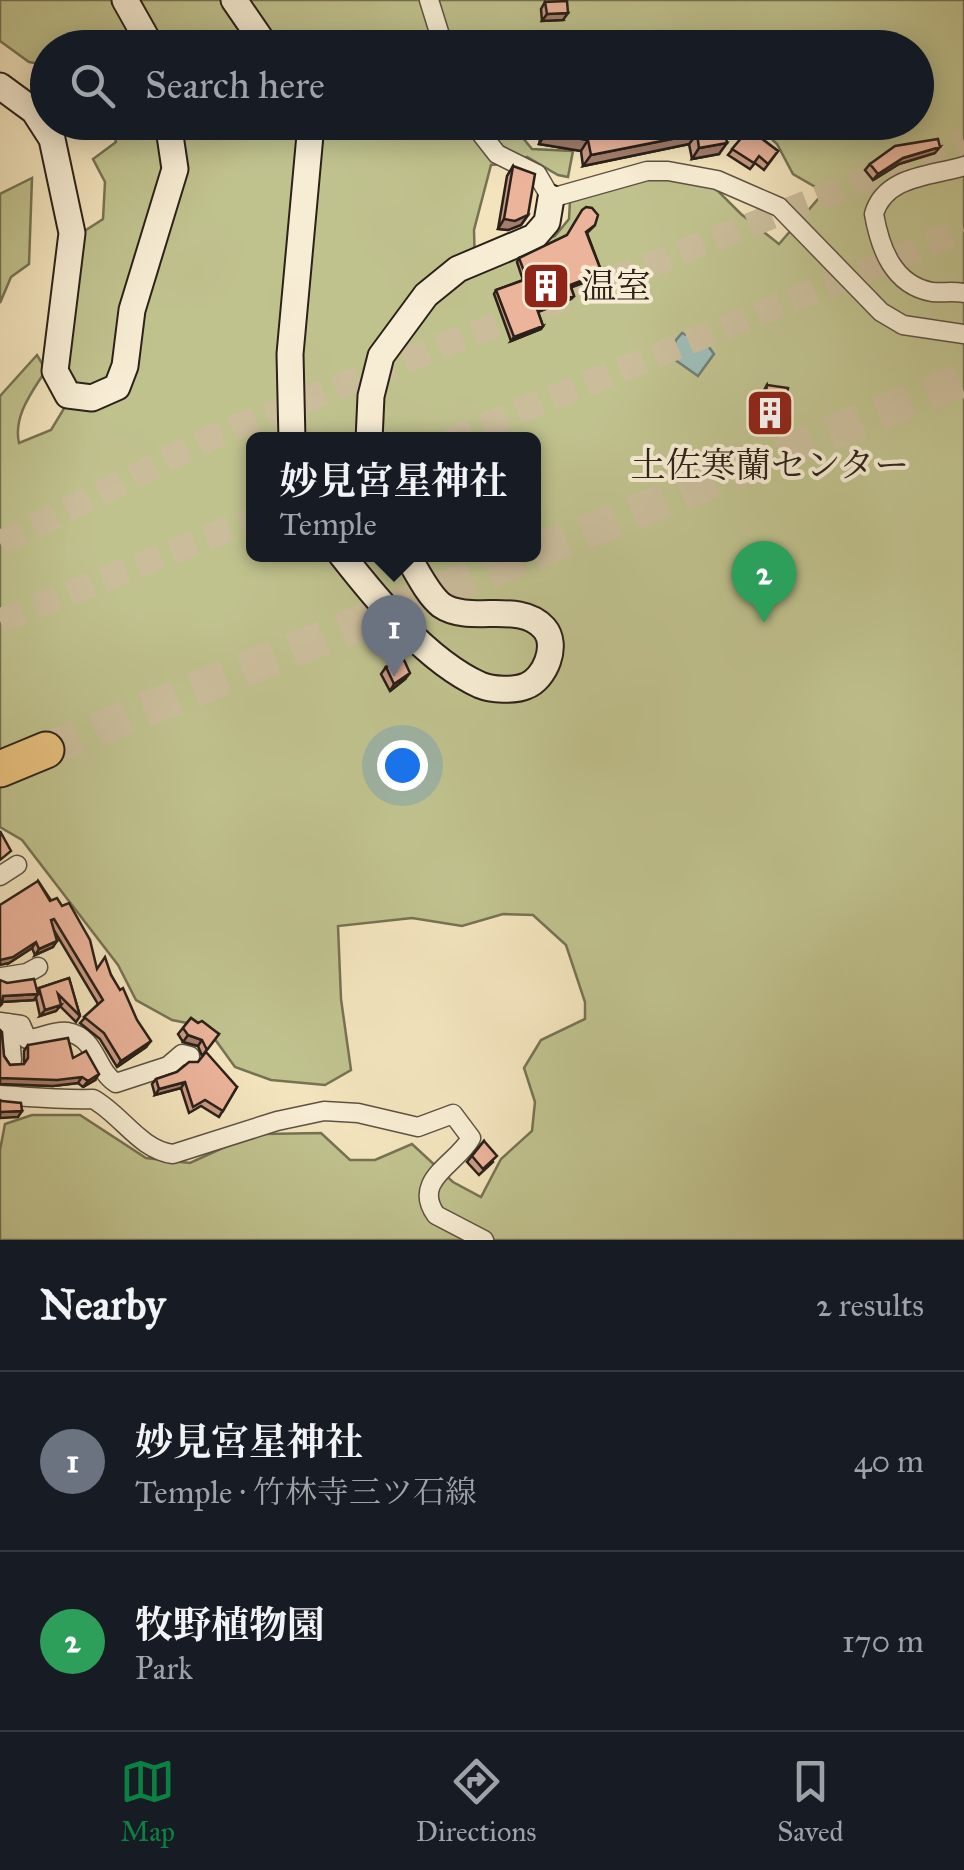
<!DOCTYPE html>
<html lang="en">
<head>
<meta charset="utf-8">
<style>
  :root { --surface:#171b24; --page:#20242c; --text:#f1f3f6; --muted:#9ea1a6; --line:#363941; --accent:#0b8043 }
  body { margin:0; font-family:"IM FELL Great Primer","Noto Serif JP",serif; background:var(--page); color:var(--text) }
  .you { position:absolute; left:402px; top:765px; width:35px; height:35px; margin:-25px; border:8px solid #fff; border-radius:50%; background:#1a73e8; box-shadow:0 0 0 15px #1a73e833 }
  .badge { display:grid; place-items:center; width:65px; height:65px; border-radius:50%; background:var(--accent); color:#fff; font-size:32px; font-weight:700 }
  .pin { position:absolute; translate:-50% -82px; filter:drop-shadow(0 2px 5px #0008) }
  .pin::after { content:''; position:absolute; top:52px; width:35px; height:30px; background:inherit; clip-path:polygon(0 0,100% 0,50% 100%) }
  .popup { position:absolute; left:246px; top:432px; width:295px; height:130px; box-sizing:border-box; display:grid; place-content:center; border-radius:15px; background:var(--surface); filter:drop-shadow(0 2px 8px #0005); font-size:32px; white-space:nowrap; color:var(--muted) }
  .popup b { font-size:38px; color:var(--text) }
  .popup::after { content:''; position:absolute; left:50%; top:100%; margin-left:-20px; border:20px solid transparent; border-top-color:var(--surface) }
  .list { margin:0; padding:0; list-style:none }
  h2 { display:flex; justify-content:space-between; align-items:center; height:130px; margin:0; padding:0 40px; font-size:42px }
  h2 small { font-size:32px; font-weight:400; color:var(--muted) }
  .list li { display:grid; grid-template-columns:65px 1fr auto; gap:30px; align-items:center; box-sizing:border-box; height:180px; padding:0 40px; border-top:2px solid var(--line) }
  .list b { display:block; font-size:38px; white-space:nowrap }
  .list p { margin:0; font-size:32px; white-space:nowrap; color:var(--muted) }
  .list em { font-size:32px; font-style:normal; color:var(--muted) }
  .icon { flex:none; width:55px; height:55px; fill:none; stroke:currentColor; stroke-width:2; stroke-linecap:round; stroke-linejoin:round }
  .map { position:relative; flex:none; width:964px; height:1240px; overflow:hidden }
  .search { position:absolute; background:var(--surface); box-shadow:0 5px 25px #0003; left:30px; right:30px; top:30px; height:110px; display:flex; align-items:center; gap:25px; box-sizing:border-box; padding:0 35px; border-radius:55px; color:var(--muted); font-size:38px }
  .sheet { height:490px; background:var(--surface) }
  nav { display:flex; justify-content:space-around; align-items:center; box-sizing:border-box; height:140px; border-top:2px solid var(--line); background:var(--surface); font-size:28px; color:var(--muted) }
  nav a { display:grid; justify-items:center; gap:5px }
  nav .on { color:var(--accent) }
  .map>svg:first-child { display:block }
  .green { fill:#c0c28e; stroke:#767254; stroke-width:2.5; fill-rule:evenodd }
  .water { fill:#9ebdb9; stroke:#707f79; stroke-width:2.5 }
  .lines { fill:none; stroke-linecap:round; stroke-linejoin:round }
  .secondary-tunnel { stroke:#cbbd9c; stroke-width:25; stroke-dasharray:25 12; stroke-linecap:butt }
  .motorway-tunnel { stroke:#cbbd9c; stroke-width:35; stroke-dasharray:35 18; stroke-linecap:butt }
  .minor-casing { stroke:#5e5243; stroke-width:21 }
  .secondary-casing { stroke:#2c211a; stroke-width:29 }
  .motorway-casing { stroke:#2c211a; stroke-width:39 }
  .minor { stroke:#f7edd4; stroke-width:18 }
  .secondary { stroke:#f7edd4; stroke-width:25 }
  .motorway { stroke:#eac27e; stroke-width:35 }
  .wall { fill:#ca9b85; stroke:#2c211a; stroke-width:2.5 }
  .shaded-wall { fill:#a47e6c; stroke:#2c211a; stroke-width:2.5 }
  .building { fill:#ebb49b; stroke:#2c211a; stroke-width:2.5 }
  .labels { text-anchor:middle; stroke-width:8; stroke-linejoin:round; paint-order:stroke }
  .poi-label { font-size:35px; fill:#2c211a; stroke:#f7edd4; text-anchor:start }
</style>
</head>
<body>
<div class="map">
<svg width="964" height="1240" viewBox="0 0 964 1240">
  <rect width="100%" height="100%" fill="#f3e4bd"/>
  <filter id="stains"><feTurbulence type="fractalNoise" baseFrequency=".002" numOctaves="4"/><feColorMatrix values="0 0 0 0 .2 0 0 0 0 .09 0 0 0 0 .02 0 0 0 .5 -.17"/></filter>
  <radialGradient id="worn" r=".72"><stop offset=".6" stop-color="#630" stop-opacity="0"/><stop offset="1" stop-color="#630" stop-opacity=".3"/></radialGradient>
  <path class="green" d="M0 0H964V1240H0V1150L5 1124 32 1115H80L146 1158 190 1163 227 1146 265 1134 321 1133 350 1160H375L412 1144 453 1182 481 1197 501 1159 532 1131 535 1102 524 1068 541 1040 585 1019V1002L566 945 533 915 503 914 462 926 412 918 338 926 341 999 351 1070 325 1085 271 1080 235 1067 214 1038 197 1025 172 1020 136 1000 118 965 22 840 0 827V396L37 355 46 370C32 392 13 416 19 443L51 430 71 397 65 360 83 232 103 219 105 182 93 159 116 142 111 123H520L518 132 532 149 573 151 568 177 558 175 527 157 512 163 491 165 474 230 475 268 555 236 569 219 570 201 669 173 715 188 741 214 779 244 824 192 793 174 777 144 758 126 726 135 721 123 916 122V48H647C622 37 587 36 562 48H48L47 65 29 62 0 41ZM254 440H534V554H254Z
    M32 178 29 264 11 277 0 303V194Z"/>
  <path class="water" d="M682 333 706 343 714 354 698 376 671 357 676 340Z"/>
  <g class="lines">
    <path class="secondary-tunnel" d="M449 440 964 230
      M0 543 221 433 964 141
      M0 621 254 519"/>
    <path class="motorway-tunnel" d="M534 553 964 379
      M46 750 531 554"/>
    <g class="minor-casing">
      <path id="minor" d="M429 0 444 48
        M472 122 497 154 537 174 551 198 647 171H668L717 180 779 207 881 312 903 325 964 334
        M964 166C933 176 885 175 874 214 880 248 893 285 932 292 942 293 953 291 964 293
        M0 876 17 865
        M2 977 27 973 38 967
        M0 1022 21 1025 27 1039C40 1039 54 1030 67 1032 97 1037 95 1070 116 1083L168 1066 182 1054 190 1056
        M9 1023 12 1060
        M0 1095C31 1097 62 1100 93 1099 121 1114 140 1150 173 1154L277 1121 324 1111 358 1113 418 1127 453 1114 471 1138C457 1164 411 1180 436 1215L484 1240"/>
    </g>
    <g class="secondary-casing">
      <path id="secondary" d="M125 0 152 48
        M234 0 267 48
        M0 86 34 111 52 139 72 233 55 371 68 395 92 398 117 387 125 366 132 310 175 169 168 122
        M292 440 290 354 310 135 304 122
        M369 440 371 396 381 356 426 295 458 269 534 237 547 222 551 198
        M341 554C377 600 427 661 480 685 492 690 514 691 526 686 545 679 559 645 544 628 519 600 470 625 441 605 427 594 416 569 406 554"/>
    </g>
    <g class="motorway-casing">
      <path id="motorway" d="M0 769 46 750"/>
    </g>
    <use href="#minor" class="minor"/>
    <use href="#secondary" class="secondary"/>
    <use href="#motorway" class="motorway"/>
  </g>
  <path class="wall" d="M545 2 563 20 542 21 541 9Z
    M546 122H579L578 126 717 122 719 154 692 159 689 144 583 166 581 151 539 144 543 126Z
    M749 129 778 151 764 170 755 163 750 169 728 155Z
    M935 153 899 164 873 180 865 170 870 164Z
    M513 166 528 215 521 225 508 230 498 229 507 176Z
    M595 225 587 233 602 273 599 277 571 287 574 296 571 299 538 312 543 326 541 329 511 341 494 294 496 290 523 280 517 262 519 258Z
    M767 385 777 435 756 432 763 392Z
    M386 667 405 679 390 691 381 674Z
    M38 881 97 969 111 975 146 1047 117 1067 100 1039 80 1023 98 1004 55 932 53 947 35 955 32 948 9 963Z
    M69 978 80 1016 76 1022 60 1006 56 1011 40 1016 36 998 34 1000 2 1002 7 983 37 991 39 988Z
    M191 1018 198 1023 219 1034 202 1056 198 1046 183 1042 178 1034Z
    M0 1030 4 1056 10 1065 24 1064V1051L28 1045 73 1058 95 1080 83 1087 78 1083 53 1086 0 1084Z
    M177 1072 237 1087 219 1117 201 1106 189 1113 181 1088 155 1095 152 1084 156 1079Z
    M484 1141 493 1162 479 1175 467 1162Z"/>
  <path class="shaded-wall" d="M568 13 563 20 542 21 547 14Z
    M524 126 536 128 534 132 522 129Z
    M546 133 588 140 581 151 539 144Z
    M697 134 689 144 583 166 591 155Z
    M727 143 719 154 692 159 699 148Z
    M940 147 935 153 899 164 873 180 878 174 903 158Z
    M528 215 521 225 508 230 498 229 504 219Z
    M602 273 599 277 567 289 570 285Z
    M574 296 571 299 535 313 537 309Z
    M543 326 541 329 511 341 514 337Z
    M761 425 782 429 777 435 756 432Z
    M410 673 405 679 390 691 394 684Z
    M57 941 53 947 35 955 39 949Z
    M36 942 32 948 9 963 0 965V960Z
    M38 994 34 1000 0 1002 3 996Z
    M61 1005 56 1011 40 1016 45 1010Z
    M188 1035 202 1040 198 1046 183 1042Z
    M151 1041 146 1047 117 1067 121 1061Z
    M99 1074 95 1080 83 1087 88 1081Z
    M82 1077 78 1083 53 1086 0 1084V1078Z
    M185 1082 181 1088 155 1095 159 1089Z
    M22 1111 18 1117 0 1118V1112Z"/>
  <path class="building" d="M567 1 568 13 547 14 545 2Z
    M641 37 643 48H574L573 43 588 39 590 46Z
    M525 122H537L536 128 524 126Z
    M549 122H579L578 126 597 122H717L718 127 724 126 727 143 699 148 697 134 591 155 588 140 546 133Z
    M749 129 778 151 768 164 759 156 754 163 732 149Z
    M938 139 940 147 903 158 878 174 870 164 895 146Z
    M513 166 535 174 528 215 515 221 504 219Z
    M586 207 592 208 598 215 595 225 586 232 602 273 570 285 574 296 537 309 543 326 514 337 496 290 527 279 519 258 567 235 582 210Z
    M767 385 788 388 782 429 761 425Z
    M404 660 410 673 394 684 386 667Z
    M0 831 11 851 0 860Z
    M38 881 50 901 57 898 62 906 69 903 90 940 97 969 105 957 111 975 120 990 123 988 137 1020 151 1041 121 1061 104 1033 84 1017 103 1000 54 919 51 920 57 941 39 949 36 942 13 957 0 960V905Z
    M69 978 80 1016 58 994 61 1005 45 1010 39 988Z
    M34 979 38 994 3 996 2 1004 0 1006V980L7 983Z
    M191 1018 198 1023 202 1021 219 1034 207 1050 202 1040 188 1035 183 1028Z
    M0 1030 2 1032 4 1056 10 1065 24 1064 28 1058V1045L68 1038 73 1058 86 1051 99 1074 88 1081 82 1077 57 1080 0 1078Z
    M206 1052 237 1087 223 1111 205 1100 193 1107 185 1082 159 1089 156 1079 177 1072 189 1062H198Z
    M0 1100 2 1101 21 1103 22 1111 0 1112Z
    M484 1141 497 1156 483 1169 472 1156Z"/>
  <defs>
    <g id="building-square" transform="scale(2.5)"><rect x="-9" y="-9" width="18" height="18" rx="4" fill="#8f2418" stroke="#f7edd4"/><path d="M-4-6H4V6H1V3H-1V6H-4ZM-2.5-4.3h1.7v1.8h-1.7ZM.8-4.3h1.7v1.8H.8ZM-2.5-1h1.7V.8h-1.7ZM.8-1h1.7V.8H.8Z" fill="#fff"/></g>
  </defs>
  <g fill-rule="evenodd">
    <use href="#building-square" x="546" y="286"/>
    <use href="#building-square" x="770" y="413"/>
  </g>
  <g class="labels">
    <g class="poi-label">
      <text x="581" y="298">温室</text>
      <text x="770" y="477" text-anchor="middle">土佐寒蘭センター</text>
    </g>
  </g>
  <rect width="100%" height="100%" filter="url(#stains)"/>
  <rect width="100%" height="100%" fill="url(#worn)"/>
</svg>
<div class="you"></div>
<div class="pin badge" style="left:394px;top:677px;background:#6b7280">1</div>
<div class="popup"><b>妙見宮星神社</b>Temple</div>
<div class="pin badge" style="left:764px;top:623px;background:#2e9e5b">2</div>
<div class="search"><svg class="icon" aria-label="search" viewBox="0 0 24 24"><circle cx="10" cy="10" r="6"/><path d="M15 15l6 6"/></svg>Search here</div>
</div>
<section class="sheet">
<h2>Nearby<small>2 results</small></h2>
<ul class="list">
<li><span class="badge" style="background:#6b7280">1</span><div><b>妙見宮星神社</b><p>Temple · 竹林寺三ツ石線</p></div><em>40 m</em></li>
<li><span class="badge" style="background:#2e9e5b">2</span><div><b>牧野植物園</b><p>Park</p></div><em>170 m</em></li>
</ul>
</section>
<nav>
<a class="on"><svg class="icon" aria-label="map" viewBox="0 0 24 24"><path d="M3 6l6-2 6 2 6-2v14l-6 2-6-2-6 2zM9 4v14M15 6v14"/></svg>Map</a>
<a><svg class="icon" aria-label="directions" viewBox="0 0 24 24"><path d="M12 3l9 9-9 9-9-9zM9 14v-3h6M13 9l2 2-2 2"/></svg>Directions</a>
<a><svg class="icon" aria-label="saved" viewBox="0 0 24 24"><path d="M7 4h10v16l-5-4-5 4z"/></svg>Saved</a>
</nav>
</body>
</html>
